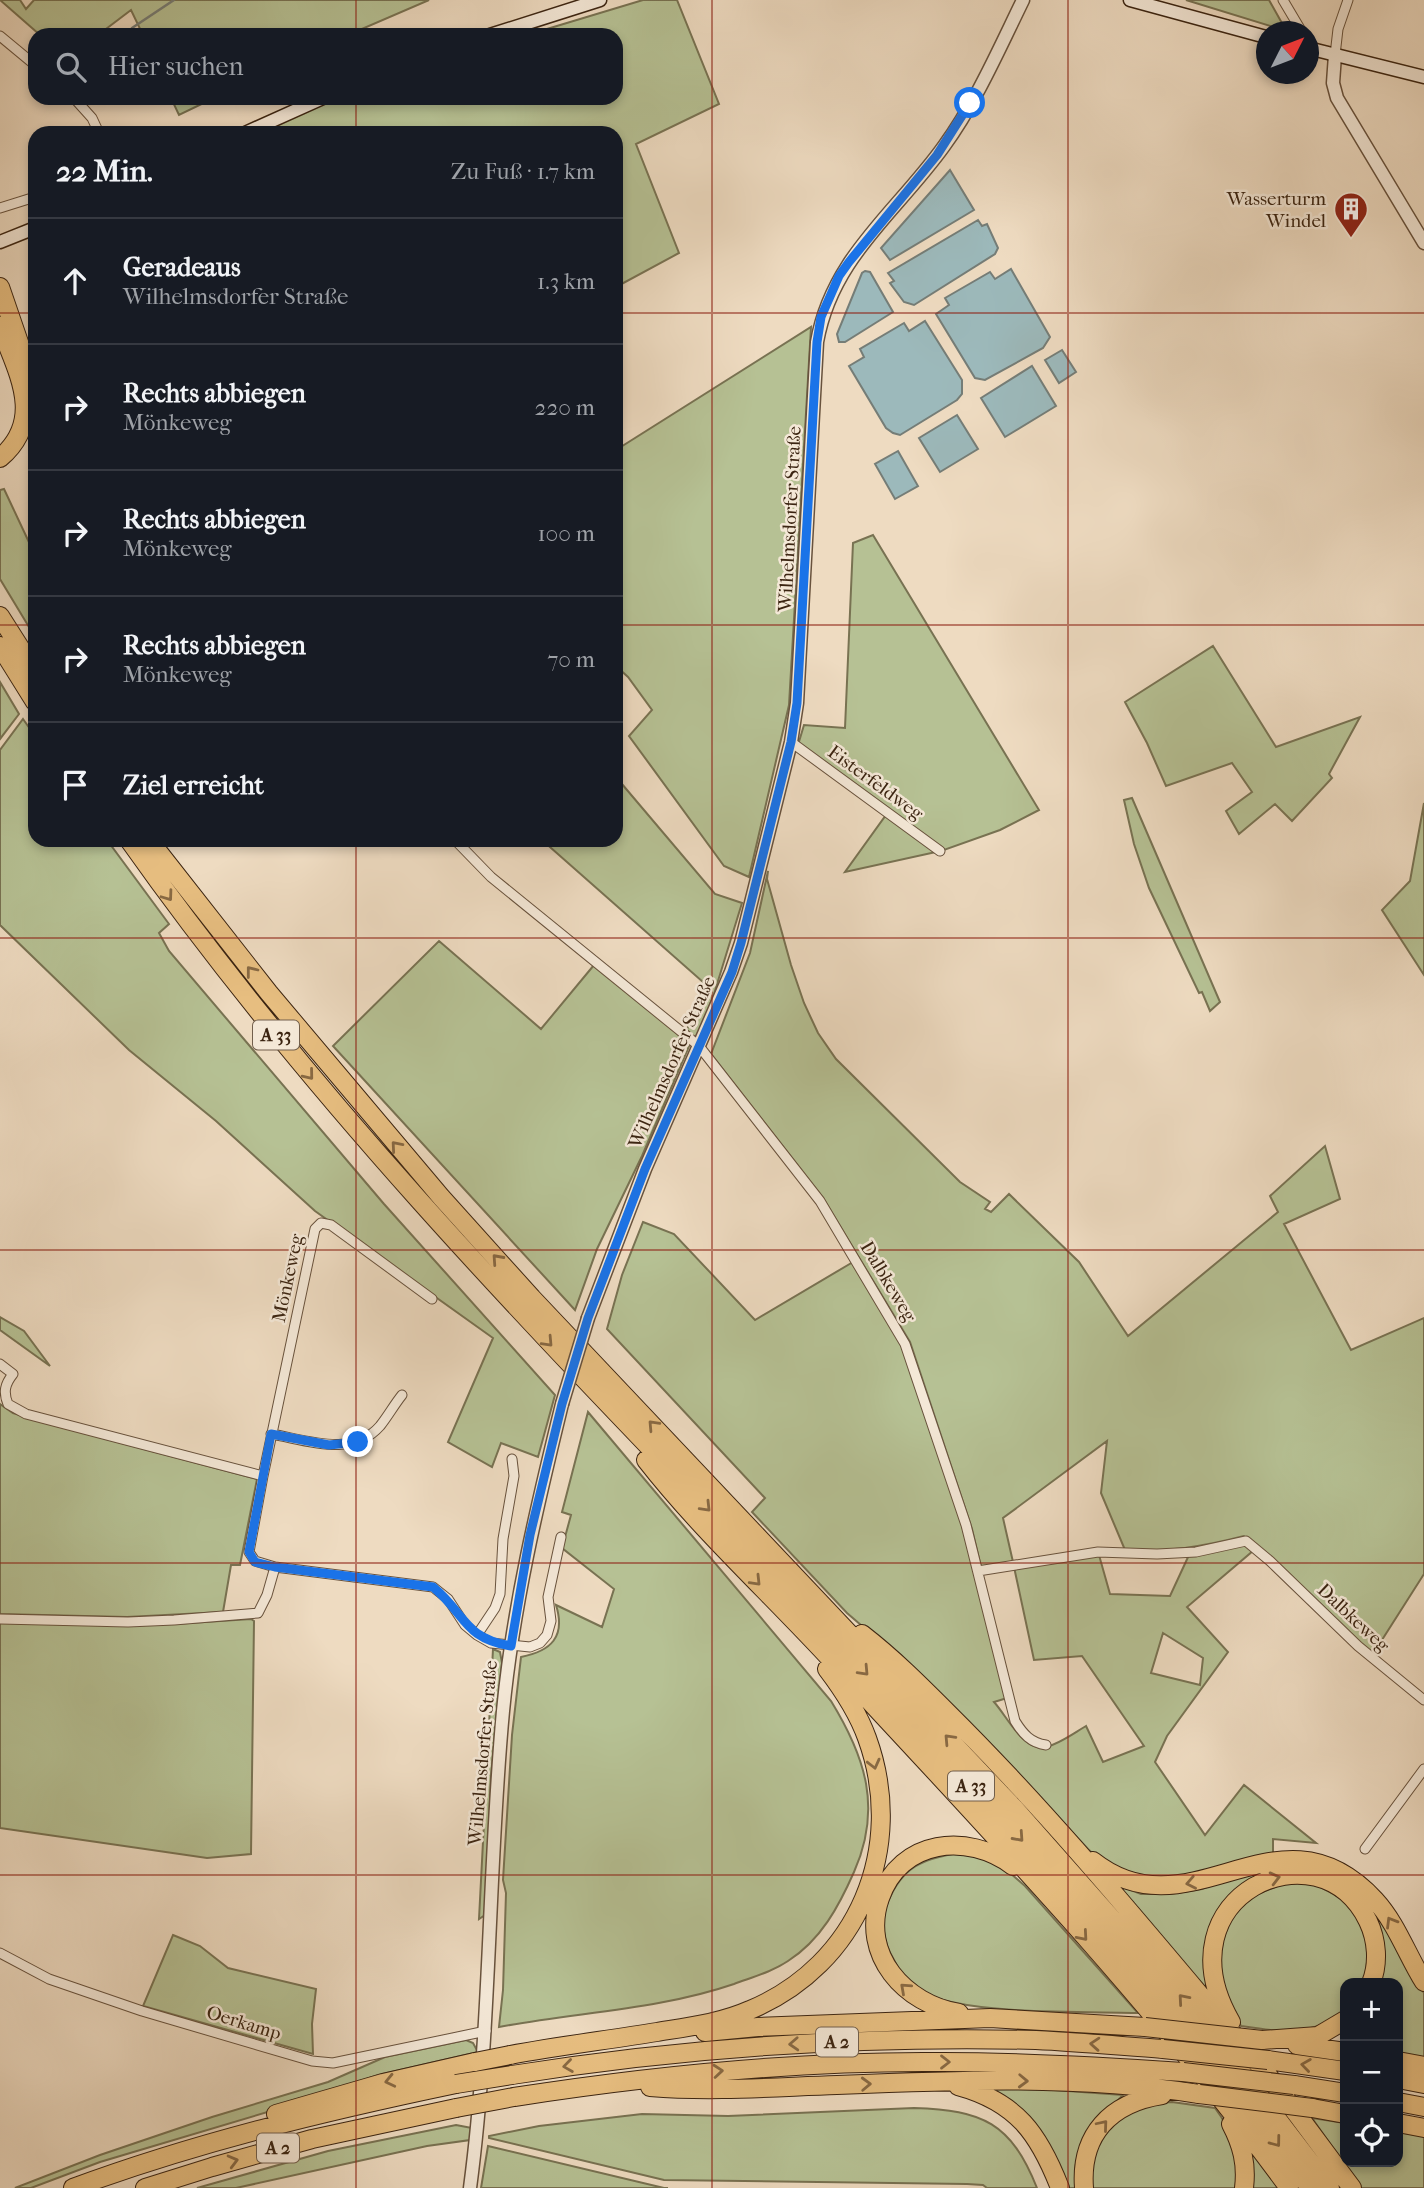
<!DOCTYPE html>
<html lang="de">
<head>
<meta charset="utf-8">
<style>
  :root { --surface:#171b24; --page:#20242c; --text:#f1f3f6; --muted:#9ea1a6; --line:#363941 }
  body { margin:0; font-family:"IM FELL French Canon",serif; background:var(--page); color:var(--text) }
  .controls { position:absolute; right:21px; bottom:21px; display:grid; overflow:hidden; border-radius:14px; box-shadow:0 4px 10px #0003 }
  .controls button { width:63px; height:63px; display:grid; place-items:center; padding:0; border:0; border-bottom:2px solid var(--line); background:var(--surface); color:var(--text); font:35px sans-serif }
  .compass { position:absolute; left:1256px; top:21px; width:63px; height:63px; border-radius:50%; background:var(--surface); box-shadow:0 4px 10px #0003; rotate:48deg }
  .stop { position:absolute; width:21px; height:21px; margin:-16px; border:5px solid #1a73e8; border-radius:50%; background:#fff }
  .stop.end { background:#1a73e8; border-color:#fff; box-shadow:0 2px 7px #0008 }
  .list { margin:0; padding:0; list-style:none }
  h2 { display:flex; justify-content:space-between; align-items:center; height:91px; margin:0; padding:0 28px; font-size:30px }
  h2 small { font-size:23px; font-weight:400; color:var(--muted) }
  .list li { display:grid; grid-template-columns:46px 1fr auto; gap:21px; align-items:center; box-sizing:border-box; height:126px; padding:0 28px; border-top:2px solid var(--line) }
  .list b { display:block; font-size:26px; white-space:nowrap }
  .list p { margin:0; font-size:23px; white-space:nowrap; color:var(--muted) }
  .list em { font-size:23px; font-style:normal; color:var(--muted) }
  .icon { flex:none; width:38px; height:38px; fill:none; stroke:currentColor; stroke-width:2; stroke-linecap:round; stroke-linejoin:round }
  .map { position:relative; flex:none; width:1424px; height:2188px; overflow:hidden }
  .search { position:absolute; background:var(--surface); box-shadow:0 4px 10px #0003; left:28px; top:28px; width:595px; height:77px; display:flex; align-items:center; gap:18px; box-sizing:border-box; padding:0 24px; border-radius:21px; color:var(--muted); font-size:26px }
  .panel { position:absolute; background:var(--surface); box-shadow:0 4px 10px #0003; left:28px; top:126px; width:595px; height:721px; border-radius:21px }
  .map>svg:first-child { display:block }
  .green { fill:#b6c194; stroke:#787252; stroke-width:2; fill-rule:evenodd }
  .water { fill:#9cb9bb; stroke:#757d77; stroke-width:2 }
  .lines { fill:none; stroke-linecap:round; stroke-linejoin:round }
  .stream { stroke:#757d77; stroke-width:2.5 }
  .minor-casing { stroke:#68523d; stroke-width:11 }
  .tertiary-casing { stroke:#68523d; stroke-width:15 }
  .secondary-casing { stroke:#3b2411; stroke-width:15 }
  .motorway-casing { stroke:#3b2411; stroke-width:20 }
  .minor { stroke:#f4e8d7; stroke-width:9 }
  .tertiary { stroke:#f4e8d7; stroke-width:12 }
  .secondary { stroke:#f4e8d7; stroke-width:12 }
  .motorway { stroke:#e7be80; stroke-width:18 }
  .tertiary-bridge-casing { stroke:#68523d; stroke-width:15; stroke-linecap:butt }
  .motorway-bridge-casing { stroke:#3b2411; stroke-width:20; stroke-linecap:butt }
  .tertiary-bridge { stroke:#f4e8d7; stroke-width:12 }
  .motorway-bridge { stroke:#e7be80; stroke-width:18 }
  .oneway { stroke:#886943 }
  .route { stroke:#1a73e8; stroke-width:9 }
  .grid { fill:none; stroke:#8f2418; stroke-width:2; stroke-opacity:0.55 }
  .labels { text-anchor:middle; stroke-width:5; stroke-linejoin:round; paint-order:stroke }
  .shield { fill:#f4e8d7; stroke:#725f4c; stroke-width:2 }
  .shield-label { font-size:18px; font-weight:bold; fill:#3b2411 }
  .poi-label { font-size:19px; fill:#3b2411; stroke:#f4e8d7; text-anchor:end }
  .street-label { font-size:19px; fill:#3b2411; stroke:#f4e8d7 }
</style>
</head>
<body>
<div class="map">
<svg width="1424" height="2188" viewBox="0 0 1424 2188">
  <rect width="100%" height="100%" fill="#eedbc1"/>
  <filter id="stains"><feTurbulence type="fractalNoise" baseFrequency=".00286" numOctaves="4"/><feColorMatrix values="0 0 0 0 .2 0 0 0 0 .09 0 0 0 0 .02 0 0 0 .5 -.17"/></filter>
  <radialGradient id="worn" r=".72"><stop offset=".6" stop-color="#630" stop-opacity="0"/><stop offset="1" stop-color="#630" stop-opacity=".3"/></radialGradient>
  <path class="green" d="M0 0H20L26 9 34 0H429L348 35H143L131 10 98 35H40Z
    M643 0H677L719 104 636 144 679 253 616 287V133H256L334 98H616V35H527Z
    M1186 0H1269L1283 25 1280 29Z
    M171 98H214L179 115Z
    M811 327 789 705 749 877 724 866 629 736 652 710 628 677 616 666V450Z
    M4 489 35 555V637L0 579V490Z
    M873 535 1039 810 1000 830 944 850 798 745 804 725 845 728 853 543Z
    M1213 646 1276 747 1360 717 1329 774 1332 778 1292 821 1275 804 1239 834 1226 811 1252 792 1232 763 1166 786 1147 743 1125 702Z
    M0 682 19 714 0 739Z
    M23 719 35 736V840H107L169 924 159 933 169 951 384 1204 555 1395 538 1457 501 1443 492 1467 448 1442 493 1338 315 1211 216 1121 129 1050 0 925V750Z
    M616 777 715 894 742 903 714 994 697 1039 687 1030 703 982 542 840H616Z
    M1132 798 1220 1002 1210 1011 1202 992 1199 993 1149 888 1134 844 1124 800Z
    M1424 803V975L1382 910 1410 881Z
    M886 815 936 852 845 872Z
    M768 871 767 879 791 965 804 1003 818 1033 836 1059 960 1182 990 1202 985 1209 991 1212 1009 1194 1079 1262 1128 1336 1278 1212 1270 1196 1325 1146 1340 1199 1284 1224 1351 1350 1424 1318V1574L1373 1654 1356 1640 1244 1536C1202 1547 1168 1552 1125 1550L1101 1493 1107 1441 1003 1518 1013 1562 981 1567 972 1529 910 1342 823 1198 711 1054 750 953Z
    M439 941 541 1029 594 965 690 1044 642 1156 597 1249 575 1310 333 1046Z
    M643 1222 674 1234 755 1320 853 1262 901 1343 961 1522 1007 1698 994 1702C1007 1716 1024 1753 1046 1747 1059 1744 1074 1733 1086 1726L1103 1762 1144 1746 1082 1656 1034 1660 1014 1567 1099 1555 1110 1594 1170 1596 1189 1555 1245 1544 1254 1550 1187 1607 1228 1652 1167 1736 1155 1762 1205 1835 1244 1785 1316 1843 1273 1839V1854L1187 1879 1135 1877 1101 1861 1088 1849 982 1736 905 1663 847 1613 752 1512 765 1498 607 1329 622 1275ZM1163 1633 1203 1658 1200 1685 1151 1673Z
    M0 1317 24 1331 50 1366 0 1330Z
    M0 1404 13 1413 50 1424 257 1479 240 1565H231L223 1612 127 1617 0 1614Z
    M588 1412 831 1701C866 1758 882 1809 854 1872 839 1906 821 1940 788 1961 772 1972 753 1977 734 1984 658 2010 578 2012 499 2027L503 1990 506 1893 503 1880 512 1735 521 1657C551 1651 566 1637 556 1605L602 1627 614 1589 562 1548 571 1515 562 1512Z
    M251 1619 254 1621 251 1854 207 1858 0 1828V1622L174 1624Z
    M493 1649 500 1652 502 1663 491 1777 485 1915 479 1919Z
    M958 1853 982 1855 1002 1866 1025 1886 1138 2013C1087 2011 946 2017 911 1985 903 1978 897 1967 893 1958 883 1942 880 1919 888 1902 902 1867 922 1859 958 1853Z
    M1288 1863 1227 1900 1216 2003 1115 1884 1141 1894H1170L1202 1889 1256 1869Z
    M1288 1882H1311L1343 1899 1358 1915 1372 1952 1365 1983H1345V2011C1311 2037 1281 2032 1241 2026L1224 1996 1219 1951 1233 1913 1251 1896Z
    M1356 1892 1377 1914 1424 1993V2060L1398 2055V1983H1377Z
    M173 1935 200 1946 228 1968 316 1989 312 2024 313 2054 143 2006Z
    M466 2040 473 2043 478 2052 378 2075 291 2105 100 2162 31 2188H15L100 2155 212 2117 328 2082 385 2057Z
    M987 2085 1123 2095C1098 2121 1067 2148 1077 2188H1065L988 2090Z
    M1172 2102 1215 2108C1235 2134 1237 2156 1238 2188H1089L1091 2158 1110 2125 1146 2104Z
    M914 2108C983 2110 1011 2123 1037 2188H987L983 2185 967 2184 664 2180 489 2138V2136L539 2126 642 2114 728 2116Z
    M1312 2118 1345 2123V2162H1398V2132L1424 2136V2188H1361Z
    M456 2125 472 2128 470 2140 427 2146 236 2188H197L328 2151Z
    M488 2146 664 2188H668H481Z
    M1252 2150 1280 2188H1250Z"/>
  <path class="water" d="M950 170 974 210 890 260 881 248Z
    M978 220 982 226 987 224 998 248 995 254 914 305 904 302 890 283 894 281 888 273Z
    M1011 269 1050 337 1043 348 985 380 975 378 936 314 949 305 945 298 990 272 995 279Z
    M865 271 870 272 893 312 845 342H839L837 334 862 273Z
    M925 321 962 380V394L957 400 900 435 893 433 886 428 849 366 864 357 860 349 904 323 909 331Z
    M1062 350 1076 372 1059 383 1045 360Z
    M1032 366 1056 406 1005 437 981 398Z
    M957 415 978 449 940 472 919 438Z
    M898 451 918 486 895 499 875 464Z"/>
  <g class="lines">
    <path class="stream" d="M132 28 174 0"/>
    <g class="minor-casing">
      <path id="minor" d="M1283 0 1302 32
        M0 36 35 65
        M1335 55 1338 29 1348 0
        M74 98 92 118 99 133
        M0 208 35 197
        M791 742 940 851
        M455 840 491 877 699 1046 820 1201 905 1344 966 1525 1015 1721C1023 1734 1031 1743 1046 1745
        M432 1299 331 1225 321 1223 315 1229 263 1476 249 1552 255 1561 275 1567 433 1587 448 1599 465 1625 477 1635 491 1643 530 1647 540 1643 547 1635 551 1621 548 1597 561 1537
        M0 1364 13 1374C5 1384 3 1392 8 1404L26 1414 263 1476
        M271 1434C307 1440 352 1458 380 1426 388 1416 394 1405 402 1395
        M978 1571 1098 1552 1157 1554 1196 1552 1246 1541 1270 1561 1358 1646 1424 1700
        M0 1619 128 1622 174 1620 258 1613 267 1595 275 1567
        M477 1635 495 1608 500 1594 503 1539 514 1476 512 1459
        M1365 1849 1424 1769
        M0 1953 49 1979 142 2011 312 2061 333 2063 486 2031"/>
    </g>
    <g class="tertiary-casing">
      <path id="tertiary" d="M1335 55 1333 83 1337 98 1424 243
        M588 1318 645 1169 731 972 741 943 791 742 797 703 817 342C832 257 896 213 944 146 976 102 999 49 1023 0
        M470 2188C491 2030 488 1870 503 1711 513 1607 537 1506 562 1404"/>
    </g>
    <g class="secondary-casing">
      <path id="secondary" d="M1130 0 1266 37
        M490 35 600 0
        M1308 48 1424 77
        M245 133 323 98
        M0 242 35 228"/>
    </g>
    <g class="motorway-casing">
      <path id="motorway" d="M0 287 35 389
        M0 326C17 372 46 419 0 458
        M0 616 35 671
        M0 646 35 702
        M129 840C475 1330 955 1705 1310 2188
        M149 840 269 993 441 1197 532 1298 1015 1809 1203 2022 1330 2188
        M646 1460C703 1533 773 1596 836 1665 993 1834 1153 2002 1289 2188
        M862 1634C893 1658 920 1685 948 1713 1062 1826 1162 1951 1266 2073
        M1093 1861C1192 1939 1278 1795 1375 1900 1397 1924 1407 1955 1424 1982
        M959 2013C905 2004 860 1955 880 1898 900 1839 968 1832 1013 1866
        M1231 2022C1158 1896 1319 1821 1368 1921 1377 1940 1379 1963 1371 1983
        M705 2032 758 2027 990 2018 1145 2027
        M1262 2040 1318 2036 1345 2020
        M1297 2045 1345 2052
        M510 2055C559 2046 608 2040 657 2032 688 2027 721 2023 750 2010 858 1965 907 1848 867 1738 858 1713 843 1690 827 1669
        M1268 2060 1345 2071
        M1398 2061 1424 2066
        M1267 2074 1352 2188
        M512 2075C686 2047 860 2036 1036 2040 1078 2042 1121 2046 1163 2049
        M1398 2079 1424 2084
        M1294 2085 1345 2093
        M958 2086C1017 2102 1039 2134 1060 2188
        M650 2087C712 2092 775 2087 837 2085 957 2080 1080 2075 1199 2094
        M514 2097C649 2076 786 2062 923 2062 1010 2061 1096 2066 1183 2072
        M1398 2102 1424 2107
        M1312 2108 1345 2114
        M276 2114 383 2083 475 2062
        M1398 2123 1424 2128
        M1231 2124C1242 2145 1247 2164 1244 2188
        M73 2188C197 2142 327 2111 456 2084
        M145 2188 212 2167 312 2139 456 2108
        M1084 2188C1080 2135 1110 2103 1162 2095"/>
    </g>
    <use href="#minor" class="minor"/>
    <use href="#tertiary" class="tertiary"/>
    <use href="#secondary" class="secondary"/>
    <use href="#motorway" class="motorway"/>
    <g class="tertiary-bridge-casing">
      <path id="tertiary-bridge" d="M562 1404 588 1318"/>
    </g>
    <g class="motorway-bridge-casing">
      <path id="motorway-bridge" d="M1145 2027 1262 2040
        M1163 2049 1268 2060
        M475 2062 510 2055
        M1183 2072 1294 2085
        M456 2084 512 2075
        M1199 2094 1312 2108
        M456 2108 514 2097"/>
    </g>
    <use href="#tertiary-bridge" class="tertiary-bridge"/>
    <use href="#motorway-bridge" class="motorway-bridge"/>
  </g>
  <defs><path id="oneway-chevron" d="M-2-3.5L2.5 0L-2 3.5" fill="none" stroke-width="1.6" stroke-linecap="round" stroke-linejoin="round" transform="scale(1.75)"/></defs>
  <g class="oneway">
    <use href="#oneway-chevron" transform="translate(168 896) rotate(54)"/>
    <use href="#oneway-chevron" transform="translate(251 971) rotate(-128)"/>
    <use href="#oneway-chevron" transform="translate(309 1075) rotate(51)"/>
    <use href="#oneway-chevron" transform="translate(396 1146) rotate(-131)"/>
    <use href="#oneway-chevron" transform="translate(497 1259) rotate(-132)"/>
    <use href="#oneway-chevron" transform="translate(548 1342) rotate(47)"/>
    <use href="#oneway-chevron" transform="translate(653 1425) rotate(-133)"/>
    <use href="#oneway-chevron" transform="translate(706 1507) rotate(46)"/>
    <use href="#oneway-chevron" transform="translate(756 1581) rotate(46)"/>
    <use href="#oneway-chevron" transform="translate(864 1671) rotate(47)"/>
    <use href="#oneway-chevron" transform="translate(949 1739) rotate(-133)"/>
    <use href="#oneway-chevron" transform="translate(874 1764) rotate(76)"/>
    <use href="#oneway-chevron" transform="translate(1019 1837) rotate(48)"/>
    <use href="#oneway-chevron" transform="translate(1275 1878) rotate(-14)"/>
    <use href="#oneway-chevron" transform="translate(1191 1883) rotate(169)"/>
    <use href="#oneway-chevron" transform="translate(1391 1922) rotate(-121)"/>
    <use href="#oneway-chevron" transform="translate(1083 1936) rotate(49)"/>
    <use href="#oneway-chevron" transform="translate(905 1988) rotate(-138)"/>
    <use href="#oneway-chevron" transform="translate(1183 1999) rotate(-131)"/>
    <use href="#oneway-chevron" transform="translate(794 2044) rotate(177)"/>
    <use href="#oneway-chevron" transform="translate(1095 2044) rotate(-176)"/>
    <use href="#oneway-chevron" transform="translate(945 2062)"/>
    <use href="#oneway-chevron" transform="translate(1306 2065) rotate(-172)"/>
    <use href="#oneway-chevron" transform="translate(568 2066) rotate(172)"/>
    <use href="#oneway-chevron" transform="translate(718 2071) rotate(-5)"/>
    <use href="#oneway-chevron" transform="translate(390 2081) rotate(167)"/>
    <use href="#oneway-chevron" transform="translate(1023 2081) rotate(2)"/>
    <use href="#oneway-chevron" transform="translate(866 2084) rotate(-2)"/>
    <use href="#oneway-chevron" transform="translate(1103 2125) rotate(-50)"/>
    <use href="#oneway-chevron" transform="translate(1276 2142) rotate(53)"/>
    <use href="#oneway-chevron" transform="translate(233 2161) rotate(-15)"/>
  </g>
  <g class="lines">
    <path class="route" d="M358 1442 329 1445 271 1434 249 1552 255 1562 275 1567 433 1587C466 1614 463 1638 511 1646L530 1535 562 1404 588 1318 645 1169 732 972 741 943 791 742 797 703 817 342 821 317 839 276 849 262 937 155 970 103"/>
  </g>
  <path class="grid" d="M356 0V35M712 0V2188M1068 0V2188M356 98V133M0 313H35M616 313H1424M0 625H35M616 625H1424M356 840V2188M0 938H1424M0 1250H1424M0 1563H1424M0 1875H1424"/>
  <defs>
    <g id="building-pin" transform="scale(1.75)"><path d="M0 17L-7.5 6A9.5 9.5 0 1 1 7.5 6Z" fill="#8f2418" stroke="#f4e8d7"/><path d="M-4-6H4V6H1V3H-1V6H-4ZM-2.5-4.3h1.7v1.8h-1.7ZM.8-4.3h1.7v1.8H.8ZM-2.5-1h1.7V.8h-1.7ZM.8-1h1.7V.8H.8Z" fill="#fff"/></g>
  </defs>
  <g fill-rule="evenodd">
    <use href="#building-pin" x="1351" y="209"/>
  </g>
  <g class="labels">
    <g class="shield">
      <rect x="253" y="1020.5" width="46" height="29" rx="5"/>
      <rect x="948" y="1771.5" width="46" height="29" rx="5"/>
      <rect x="816" y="2027.5" width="42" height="29" rx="5"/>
      <rect x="257" y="2133.5" width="42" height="29" rx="5"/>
    </g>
    <g class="shield-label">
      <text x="276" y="1041">A 33</text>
      <text x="971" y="1792">A 33</text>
      <text x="837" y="2048">A 2</text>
      <text x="278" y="2154">A 2</text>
    </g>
    <g class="poi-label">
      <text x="1326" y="205">Wasserturm<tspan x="1326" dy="22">Windel</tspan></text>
    </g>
    <g class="street-label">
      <text transform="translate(789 519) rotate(-87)" y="7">Wilhelmsdorfer Straße</text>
      <text transform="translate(876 782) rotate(36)" y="7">Eisterfeldweg</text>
      <text transform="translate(671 1062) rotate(-66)" y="7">Wilhelmsdorfer Straße</text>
      <text transform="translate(287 1278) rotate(-78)" y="7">Mönkeweg</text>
      <text transform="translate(889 1281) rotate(59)" y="7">Dalbkeweg</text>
      <text transform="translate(1354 1617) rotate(43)" y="7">Dalbkeweg</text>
      <text transform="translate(482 1753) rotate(-85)" y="7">Wilhelmsdorfer Straße</text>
      <text transform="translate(244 2022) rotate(17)" y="7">Oerkamp</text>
    </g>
  </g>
  <rect width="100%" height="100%" filter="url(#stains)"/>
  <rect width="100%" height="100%" fill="url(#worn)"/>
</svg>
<div class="controls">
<button>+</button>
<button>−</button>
<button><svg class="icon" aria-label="locate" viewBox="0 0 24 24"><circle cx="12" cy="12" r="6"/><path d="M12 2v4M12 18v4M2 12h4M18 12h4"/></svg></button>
</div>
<svg class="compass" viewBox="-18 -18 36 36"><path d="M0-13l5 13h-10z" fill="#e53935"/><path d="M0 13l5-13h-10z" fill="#9ea1a6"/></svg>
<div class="stop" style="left:970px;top:103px"></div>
<div class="stop end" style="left:358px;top:1442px"></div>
<div class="search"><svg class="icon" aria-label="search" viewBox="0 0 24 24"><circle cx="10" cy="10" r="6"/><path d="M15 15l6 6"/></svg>Hier suchen</div>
<section class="panel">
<h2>22 Min.<small>Zu Fuß · 1.7 km</small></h2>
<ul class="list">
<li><svg class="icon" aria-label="ahead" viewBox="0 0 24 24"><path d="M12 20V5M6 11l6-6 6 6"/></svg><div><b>Geradeaus</b><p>Wilhelmsdorfer Straße</p></div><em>1.3 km</em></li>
<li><svg class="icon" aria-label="right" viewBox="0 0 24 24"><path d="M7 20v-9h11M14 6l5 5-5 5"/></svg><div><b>Rechts abbiegen</b><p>Mönkeweg</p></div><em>220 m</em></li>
<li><svg class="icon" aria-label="right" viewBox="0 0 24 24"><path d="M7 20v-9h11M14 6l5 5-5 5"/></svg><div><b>Rechts abbiegen</b><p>Mönkeweg</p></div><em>100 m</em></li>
<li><svg class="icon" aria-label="right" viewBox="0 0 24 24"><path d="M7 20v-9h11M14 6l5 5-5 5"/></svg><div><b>Rechts abbiegen</b><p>Mönkeweg</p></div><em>70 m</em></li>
<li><svg class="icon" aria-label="arrive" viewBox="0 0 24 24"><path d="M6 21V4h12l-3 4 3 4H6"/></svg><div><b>Ziel erreicht</b></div></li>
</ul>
</section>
</div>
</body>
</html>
